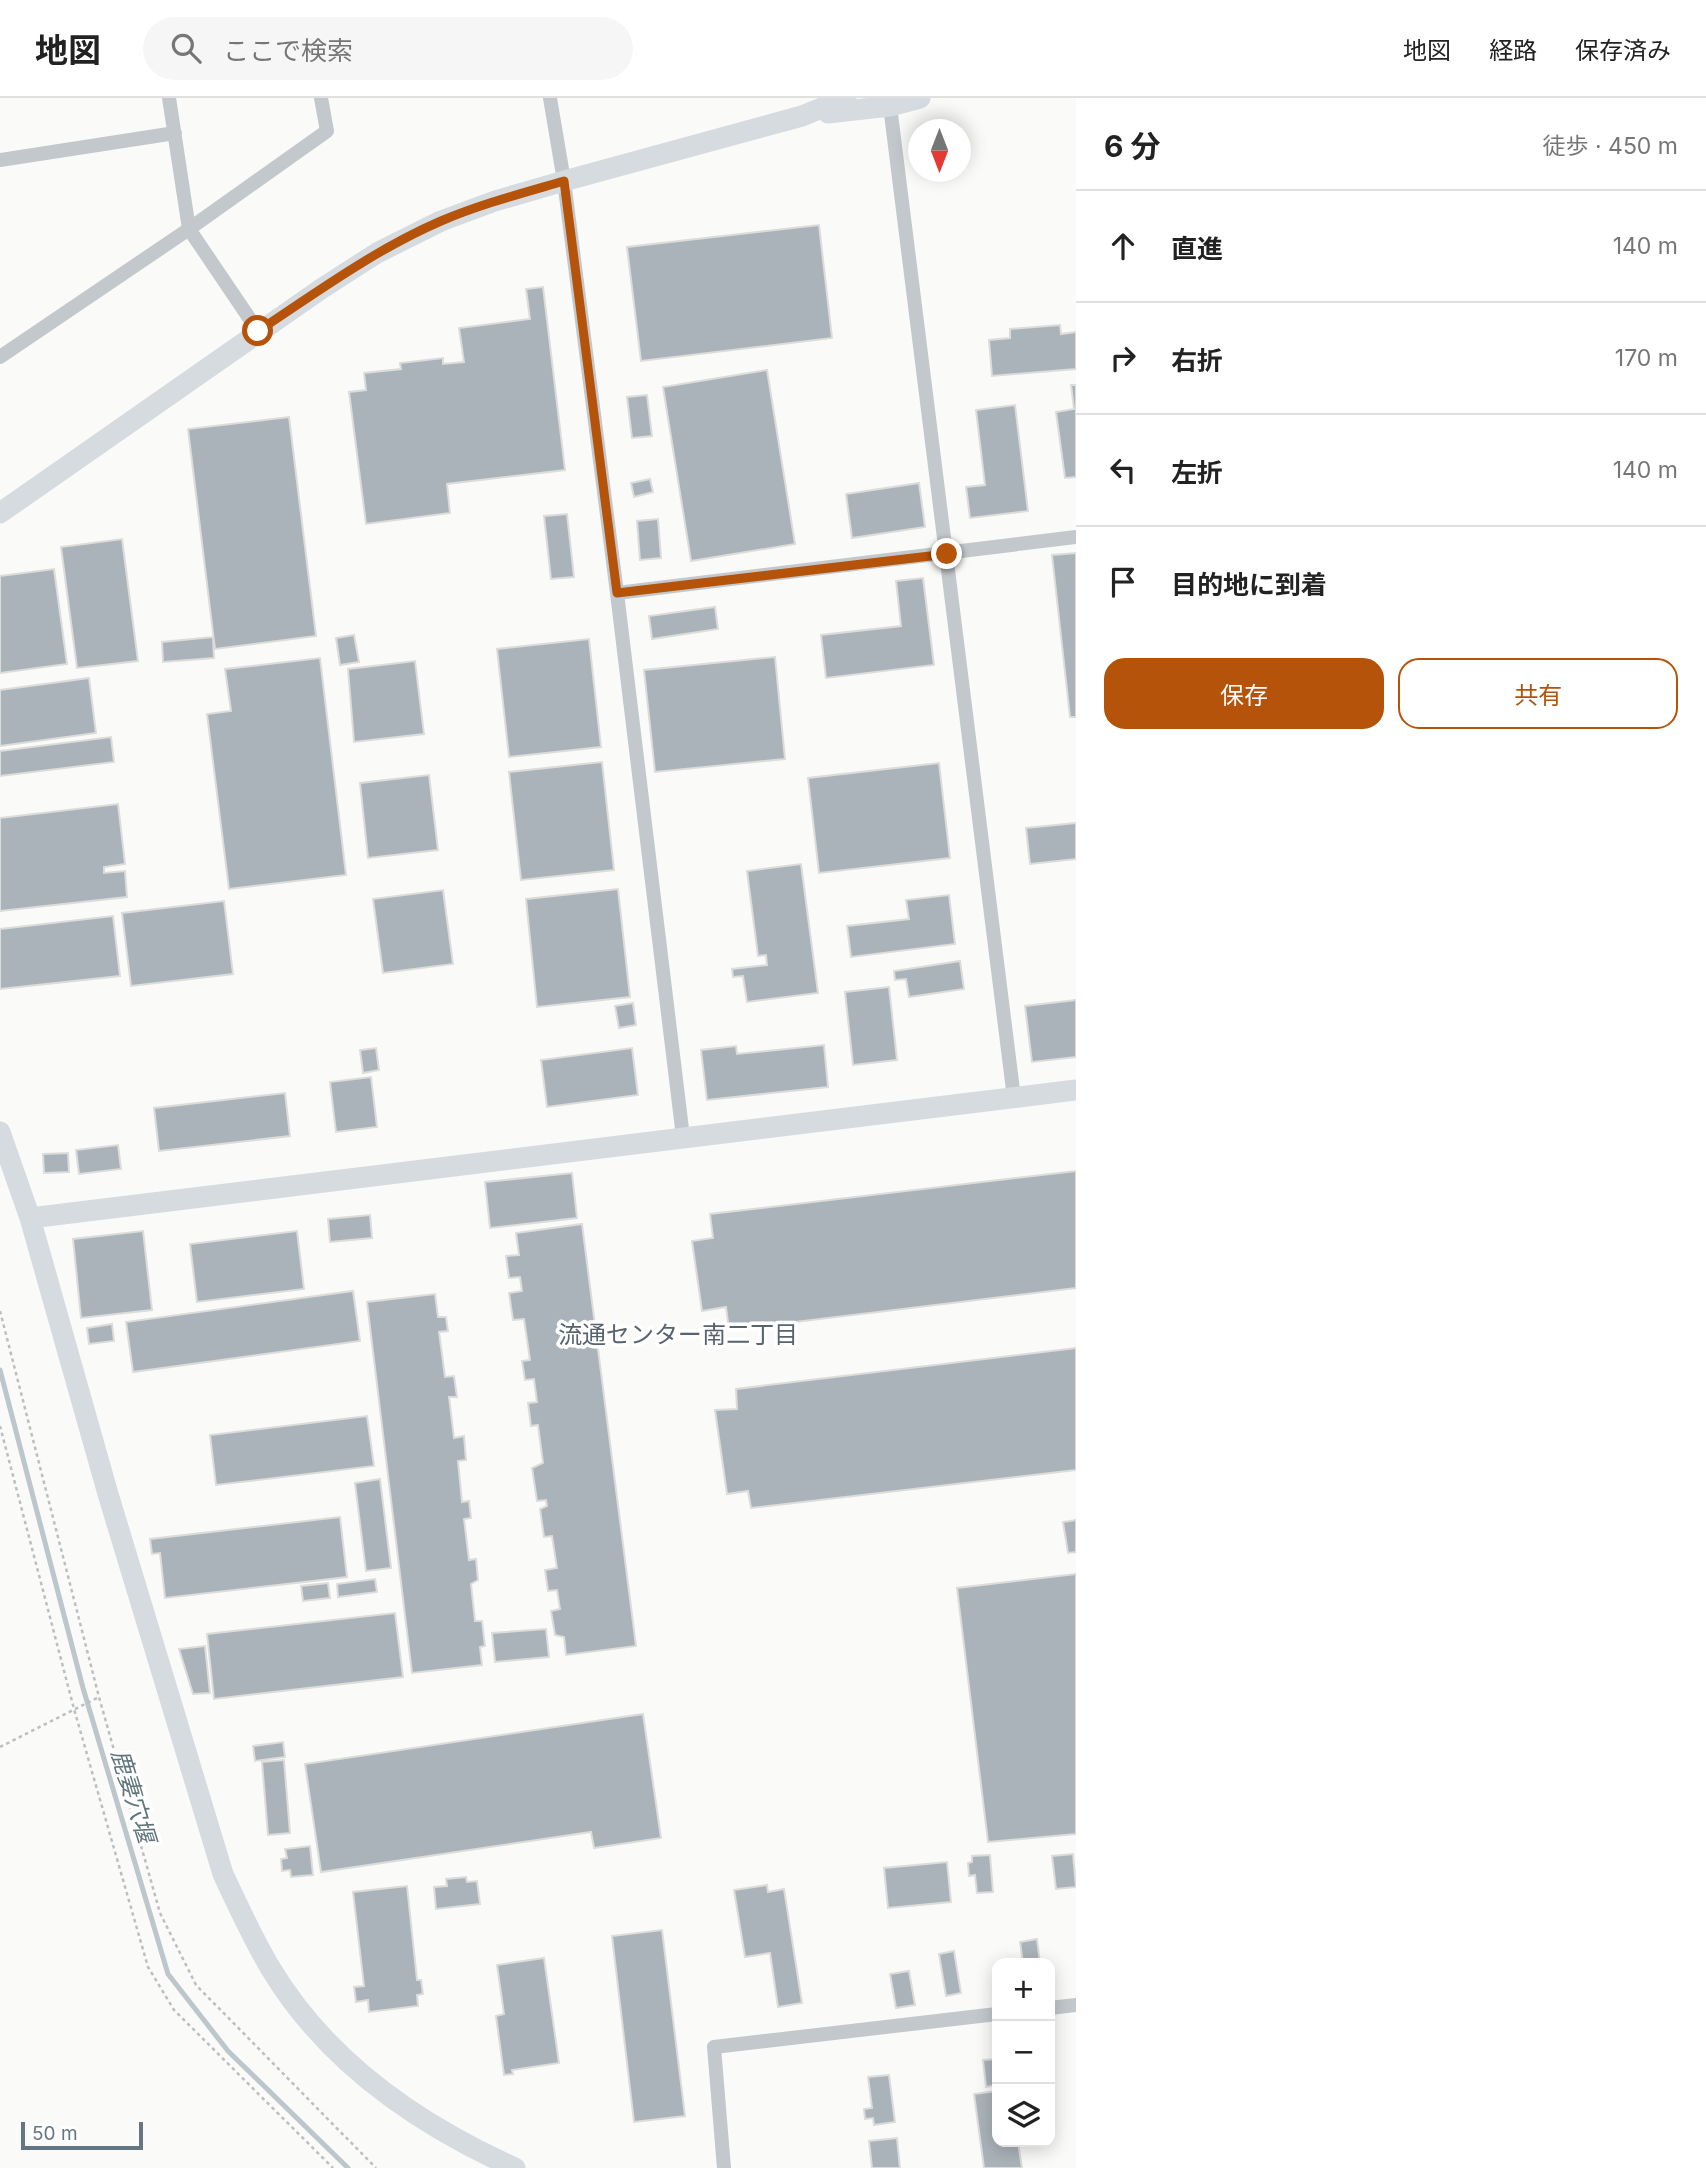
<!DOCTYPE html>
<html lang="ja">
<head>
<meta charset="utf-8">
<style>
  :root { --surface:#fff; --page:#f6f6f6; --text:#222; --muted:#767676; --line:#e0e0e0; --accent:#b45309 }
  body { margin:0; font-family:Inter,"Noto Sans JP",sans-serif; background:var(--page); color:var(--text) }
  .controls { position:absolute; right:21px; bottom:21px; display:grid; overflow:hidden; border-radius:14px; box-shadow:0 4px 18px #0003 }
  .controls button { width:63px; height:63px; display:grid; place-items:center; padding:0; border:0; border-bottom:2px solid var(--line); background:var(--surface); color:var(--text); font:35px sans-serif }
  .compass { position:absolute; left:908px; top:21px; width:63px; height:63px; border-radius:50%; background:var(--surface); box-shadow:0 4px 18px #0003; rotate:180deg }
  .scale { position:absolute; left:21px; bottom:18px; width:122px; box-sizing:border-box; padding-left:7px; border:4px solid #657683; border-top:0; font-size:19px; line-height:24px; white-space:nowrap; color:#657683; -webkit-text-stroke:5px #fff; paint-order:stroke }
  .stop { position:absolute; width:21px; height:21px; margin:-16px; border:5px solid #b45309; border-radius:50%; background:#fff }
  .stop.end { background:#b45309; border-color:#fff; box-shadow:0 2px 7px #0008 }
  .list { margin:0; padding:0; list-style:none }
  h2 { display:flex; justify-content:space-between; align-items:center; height:91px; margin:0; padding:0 28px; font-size:30px }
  h2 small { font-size:23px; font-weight:400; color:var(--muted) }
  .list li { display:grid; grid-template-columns:46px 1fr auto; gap:21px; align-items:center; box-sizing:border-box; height:112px; padding:0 28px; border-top:2px solid var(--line) }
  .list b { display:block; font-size:26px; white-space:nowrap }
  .list em { font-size:23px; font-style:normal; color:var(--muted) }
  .actions { display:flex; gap:14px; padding:21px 28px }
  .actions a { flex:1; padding:16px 0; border:2px solid var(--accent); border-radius:21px; text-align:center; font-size:24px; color:var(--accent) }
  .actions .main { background:var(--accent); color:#fff }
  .icon { flex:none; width:38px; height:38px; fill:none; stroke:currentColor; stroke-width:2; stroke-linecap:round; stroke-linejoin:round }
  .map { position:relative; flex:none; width:1076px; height:2070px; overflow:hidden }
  header { display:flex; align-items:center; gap:42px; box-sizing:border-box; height:98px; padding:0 35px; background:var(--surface); border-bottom:2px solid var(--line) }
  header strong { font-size:33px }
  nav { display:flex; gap:38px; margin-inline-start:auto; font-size:24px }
  .search { width:490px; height:63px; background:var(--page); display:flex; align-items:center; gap:18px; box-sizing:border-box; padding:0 24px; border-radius:38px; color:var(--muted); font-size:26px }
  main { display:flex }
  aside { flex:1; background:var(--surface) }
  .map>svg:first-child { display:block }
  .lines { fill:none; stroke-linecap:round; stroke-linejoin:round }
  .stream { stroke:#bbc7cb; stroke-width:5 }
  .building { fill:#aab3b9; stroke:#dcdcda; stroke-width:2 }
  .path { stroke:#bbbfc2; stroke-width:2.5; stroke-dasharray:3.5 3.5; stroke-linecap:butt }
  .street { stroke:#c3c8cc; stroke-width:14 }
  .secondary { stroke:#d6dbdf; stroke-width:21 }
  .route { stroke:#b45309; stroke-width:9 }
  .labels { text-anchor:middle; stroke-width:7; stroke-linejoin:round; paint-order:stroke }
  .neighbourhood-label { font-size:24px; fill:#57646e; stroke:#fff }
  .water-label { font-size:24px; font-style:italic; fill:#60757c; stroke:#fff }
</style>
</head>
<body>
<header>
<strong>地図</strong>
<div class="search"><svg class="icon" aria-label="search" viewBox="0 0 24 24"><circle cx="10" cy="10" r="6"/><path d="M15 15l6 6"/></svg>ここで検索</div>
<nav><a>地図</a><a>経路</a><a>保存済み</a></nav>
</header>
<main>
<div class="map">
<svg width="1076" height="2070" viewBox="0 0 1076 2070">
  <rect width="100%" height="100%" fill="#fafaf8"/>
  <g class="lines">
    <path class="stream" d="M0 1272 83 1590 168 1876 228 1953 348 2070"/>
  </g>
  <path class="building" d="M819 127 832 240 641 263 627 149Z
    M543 189 565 372 447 386 450 415 366 426 349 294 366 292 364 275 401 271 400 265 443 260V266L464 264 459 230 530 221 526 191Z
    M1060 227 1061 236 1076 234V271L992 278 989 242 1010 240V231Z
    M767 272 795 446 691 463 663 289Z
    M1071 287H1076V379L1065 380 1056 314 1074 311Z
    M647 297 652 338 632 340 627 299Z
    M1015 307 1028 413 970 420 966 389 985 387 976 312Z
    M289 319 316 538 215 551 188 331Z
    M650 381 653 394 634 399 631 385Z
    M919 385 925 429 852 440 846 396Z
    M567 416 574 479 551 481 544 418Z
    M658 421 661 460 640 462 637 423Z
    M122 441 138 563 77 570 61 449Z
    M1076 455V619H1070L1052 457Z
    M54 471 67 566 0 575V478Z
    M923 480 934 567 826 580 821 537 901 528 896 483Z
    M715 509 718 531 652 541 649 518Z
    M354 537 359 564 340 567 336 540Z
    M213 539 214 560 163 564 162 544Z
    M589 541 601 649 509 659 497 551Z
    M775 559 785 661 655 674 644 572Z
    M320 560 346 777 229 791 207 616 231 613 225 571Z
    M415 563 424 636 354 644 348 571Z
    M89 580 96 635 0 648V592Z
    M111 639 114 664 0 678V653Z
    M602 664 614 772 521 782 509 674Z
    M939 665 950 760 819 775 808 680Z
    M429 677 438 752 368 760 360 685Z
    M118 706 125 766 104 769V775L125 773 127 799 0 813V720Z
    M1076 725V761L1030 766 1026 730Z
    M801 766 818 895 747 904 743 878 733 879 732 871 767 867 766 857 758 858 747 773Z
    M618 791 630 899 537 909 526 801Z
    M443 792 453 866 383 875 373 801Z
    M949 797 955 846 851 859 847 828 909 821 906 802Z
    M224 803 233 876 131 888 122 815Z
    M113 818 120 878 0 891V831Z
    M960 863 964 891 909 899 906 881 895 882 894 873Z
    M889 889 897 962 853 967 845 894Z
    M1076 902V959L1032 964 1025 908Z
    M633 905 636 927 619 930 615 908Z
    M824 947 828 989 707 1002 701 952 736 948 737 956Z
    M376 950 379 972 363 975 360 952Z
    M632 950 638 997 547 1009 541 962Z
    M371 979 377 1029 336 1034 330 984Z
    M285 995 290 1038 159 1053 154 1010Z
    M118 1047 121 1071 79 1076 76 1052Z
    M68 1055 69 1074 44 1075 43 1056Z
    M1076 1073V1190L729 1232 726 1209 702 1213 692 1143 713 1140 710 1116Z
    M572 1075 577 1120 490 1130 485 1084Z
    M370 1117 372 1140 330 1144 328 1121Z
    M582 1126 636 1548 566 1557 564 1539 555 1537 551 1513 560 1511 557 1492 548 1493 545 1472 557 1470 552 1438 544 1439 540 1411 547 1408 546 1402 537 1403 532 1370 543 1365 538 1327 531 1328 528 1305 537 1304 534 1281 525 1282 522 1263 530 1262 524 1221 513 1222 509 1195 522 1193 520 1179 509 1180 506 1158 519 1157 516 1135Z
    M143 1133 152 1212 81 1220 73 1141Z
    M297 1133 304 1191 197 1204 190 1146Z
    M353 1193 360 1243 133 1274 126 1224Z
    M435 1196 438 1219H446L448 1233 439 1234 445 1279 454 1278 457 1299H449L454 1340 464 1338 466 1362 458 1363 462 1404 469 1403 471 1420 464 1421 469 1462 476 1461 478 1482 471 1486 475 1523H482L485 1548 480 1549 482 1567 412 1575 367 1204Z
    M112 1226 114 1243 89 1246 87 1230Z
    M1076 1250V1372L751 1410 748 1393 727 1396 715 1312 737 1311 736 1291Z
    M367 1318 374 1368 216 1387 210 1337Z
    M380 1381 391 1470 366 1473 355 1385Z
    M340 1419 347 1479 165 1500 160 1455 152 1456 150 1441Z
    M1076 1422V1454L1068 1455 1063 1424Z
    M1076 1476V1736L988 1744 957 1490Z
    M375 1481 377 1494 338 1499 337 1486Z
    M328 1485 330 1500 303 1503 301 1488Z
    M395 1515 403 1579 214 1601 207 1536Z
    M546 1531 549 1559 495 1564 492 1535Z
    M205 1548 210 1595 193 1596 179 1551Z
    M643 1616 661 1740 594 1750 591 1734 321 1774 305 1666Z
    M283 1644 285 1659 255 1663 253 1648Z
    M284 1662 290 1735 268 1737 262 1664Z
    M310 1748 313 1777 291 1779 290 1772 282 1773 281 1761 287 1760 285 1751Z
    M1073 1756 1076 1789 1056 1791 1052 1758Z
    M990 1757 993 1794 977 1795 975 1777 969 1778 968 1765 972 1764V1758Z
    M947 1764 951 1804 888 1810 884 1770Z
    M466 1779 467 1784 477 1783 480 1806 436 1811 434 1789 447 1788 446 1781Z
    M767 1787 768 1794 784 1791 802 1905 778 1909 770 1855 745 1859 734 1792Z
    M407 1788 417 1882H421L423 1896 417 1897 418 1908 369 1914 368 1902 356 1904 354 1889 364 1888 353 1794Z
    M662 1832 685 2018 634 2024 612 1838Z
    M1037 1841 1040 1865H1023L1020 1844Z
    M954 1853 961 1895 946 1898 939 1856Z
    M544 1860 559 1965 512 1972 513 1976 504 1977 496 1918 504 1916 497 1867Z
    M909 1873 915 1907 896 1910 890 1876Z
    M997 1961V1987L986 1989 983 1962Z
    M889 1977 895 2024 874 2027 873 2020 865 2021 864 2011 872 2010 868 1979Z
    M997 1993V2044H1018L1022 2070H984L974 1996Z
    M897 2040 900 2070H872L869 2043Z"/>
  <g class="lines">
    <path class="path" d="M0 1213 99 1599 160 1815 196 1887 376 2070
      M0 1328 74 1611 148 1869 174 1912 333 2070
      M0 1649 99 1599"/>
    <path class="street" d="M169 0 189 131 258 233
      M550 0 564 83 617 495 683 1039
      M890 8 1014 1000
      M0 62 175 35
      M0 259 189 131 327 33 321 0
      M617 495 1076 439
      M1050 1910 1076 1907
      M724 2070 714 1949 997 1916"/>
    <path class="secondary" d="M828 15 890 8 920 0
      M0 415 321 191 377 155 441 123 495 103 564 83 802 18 846 0
      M0 1034 30 1120 108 1396 223 1776C238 1808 253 1841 271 1871 327 1964 419 2027 515 2070
      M30 1120 1076 992"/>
  </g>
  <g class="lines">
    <path class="route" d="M258 233C317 194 376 151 441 123 481 106 523 95 564 83L617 495 947 456"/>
  </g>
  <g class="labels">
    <g class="neighbourhood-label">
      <text x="678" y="1245">流通センター南二丁目</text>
    </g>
    <g class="water-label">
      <text transform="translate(133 1698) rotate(73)" y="8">鹿妻穴堰</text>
    </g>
  </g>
</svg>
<div class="controls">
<button>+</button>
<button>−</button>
<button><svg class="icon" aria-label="layers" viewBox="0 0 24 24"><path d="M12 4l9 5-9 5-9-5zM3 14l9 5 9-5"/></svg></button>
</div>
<svg class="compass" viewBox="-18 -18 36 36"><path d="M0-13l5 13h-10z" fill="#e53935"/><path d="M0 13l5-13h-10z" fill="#767676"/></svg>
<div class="scale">50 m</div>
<div class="stop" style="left:258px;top:233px"></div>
<div class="stop end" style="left:947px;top:456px"></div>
</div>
<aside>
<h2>6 分<small>徒歩 · 450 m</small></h2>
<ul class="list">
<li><svg class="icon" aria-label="ahead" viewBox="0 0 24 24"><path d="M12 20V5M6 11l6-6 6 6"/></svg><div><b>直進</b></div><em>140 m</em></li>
<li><svg class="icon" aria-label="right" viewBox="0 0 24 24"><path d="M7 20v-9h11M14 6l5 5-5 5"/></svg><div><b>右折</b></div><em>170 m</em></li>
<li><svg class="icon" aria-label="left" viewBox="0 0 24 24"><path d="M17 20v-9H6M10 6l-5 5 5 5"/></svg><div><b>左折</b></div><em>140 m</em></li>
<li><svg class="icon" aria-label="arrive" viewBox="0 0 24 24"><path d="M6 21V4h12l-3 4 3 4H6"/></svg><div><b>目的地に到着</b></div></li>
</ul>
<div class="actions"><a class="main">保存</a><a>共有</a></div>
</aside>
</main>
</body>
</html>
